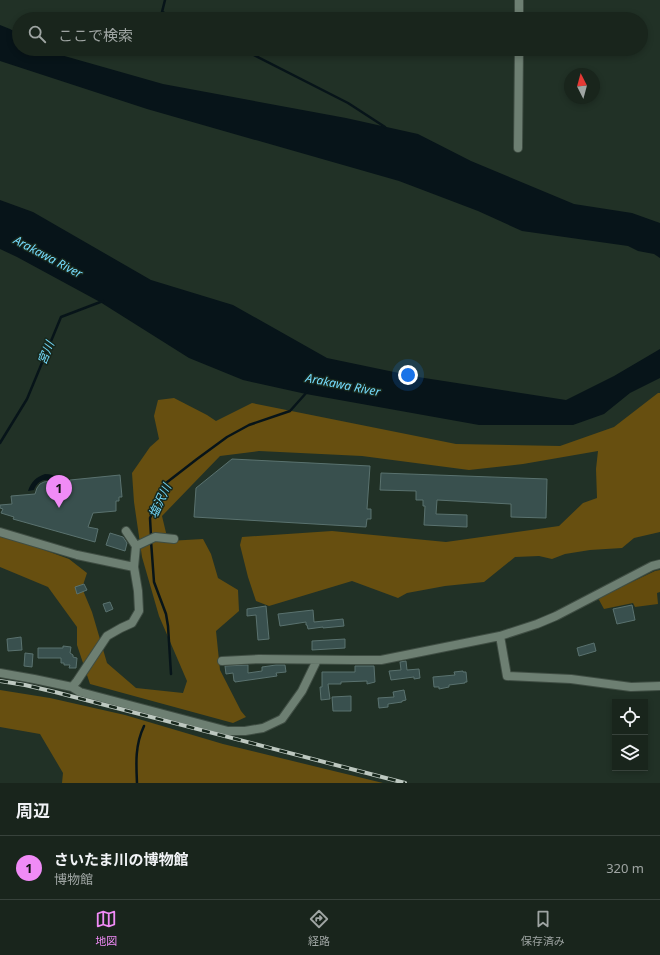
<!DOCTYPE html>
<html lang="ja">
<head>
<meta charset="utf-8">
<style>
  :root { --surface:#19251c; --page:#222d25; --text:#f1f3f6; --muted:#9fa5a3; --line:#37423b; --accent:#f08bf6 }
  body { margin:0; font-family:"Noto Sans","Noto Sans JP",sans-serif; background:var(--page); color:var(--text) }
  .controls { position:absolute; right:12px; bottom:12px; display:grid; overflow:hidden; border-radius:0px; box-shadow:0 2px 6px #0003 }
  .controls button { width:36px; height:36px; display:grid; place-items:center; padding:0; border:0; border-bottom:1px solid var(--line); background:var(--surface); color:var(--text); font:20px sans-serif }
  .compass { position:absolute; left:564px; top:68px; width:36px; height:36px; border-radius:50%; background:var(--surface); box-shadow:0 2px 6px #0003; rotate:354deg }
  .you { position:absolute; left:408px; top:375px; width:14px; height:14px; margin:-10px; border:3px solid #fff; border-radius:50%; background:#1a73e8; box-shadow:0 0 0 6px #1a73e833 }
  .badge { display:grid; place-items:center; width:26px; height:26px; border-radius:50%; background:var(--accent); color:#111; font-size:13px; font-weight:700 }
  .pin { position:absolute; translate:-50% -33px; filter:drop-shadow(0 1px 2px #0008) }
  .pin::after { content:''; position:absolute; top:21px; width:14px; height:12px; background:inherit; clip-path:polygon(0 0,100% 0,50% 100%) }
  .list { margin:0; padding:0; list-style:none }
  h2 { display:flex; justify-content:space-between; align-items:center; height:52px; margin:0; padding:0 16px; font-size:17px }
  h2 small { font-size:13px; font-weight:400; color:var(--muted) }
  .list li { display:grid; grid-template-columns:26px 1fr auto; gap:12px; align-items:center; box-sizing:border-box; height:64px; padding:0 16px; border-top:1px solid var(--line) }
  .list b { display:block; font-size:15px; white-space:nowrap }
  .list p { margin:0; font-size:13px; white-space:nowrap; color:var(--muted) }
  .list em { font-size:13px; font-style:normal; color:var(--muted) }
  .icon { flex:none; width:22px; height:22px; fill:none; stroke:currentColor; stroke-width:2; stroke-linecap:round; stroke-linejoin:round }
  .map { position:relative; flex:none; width:660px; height:783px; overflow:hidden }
  .search { position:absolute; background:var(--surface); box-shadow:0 2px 6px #0003; left:12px; right:12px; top:12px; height:44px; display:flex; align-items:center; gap:10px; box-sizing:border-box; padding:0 14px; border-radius:22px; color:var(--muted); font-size:15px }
  .sheet { height:116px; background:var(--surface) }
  nav { display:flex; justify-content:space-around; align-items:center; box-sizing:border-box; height:56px; border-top:1px solid var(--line); background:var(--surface); font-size:11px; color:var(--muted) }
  nav a { display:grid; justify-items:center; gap:2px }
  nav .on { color:var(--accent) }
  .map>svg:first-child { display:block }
  .green { fill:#634b0d }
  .forest { fill:#674f10 }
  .water { fill:#071419 }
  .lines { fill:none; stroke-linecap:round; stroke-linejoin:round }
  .stream { stroke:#071419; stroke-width:2.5 }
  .building { fill:#39504e; stroke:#5a726f }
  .minor-casing { stroke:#3f4d43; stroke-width:10 }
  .minor { stroke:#6d7f72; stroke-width:8 }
  .rail-casing { stroke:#bdc8c0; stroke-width:4 }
  .rail { stroke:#17271c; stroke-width:2.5; stroke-dasharray:8; stroke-linecap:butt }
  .labels { text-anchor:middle; stroke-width:3; stroke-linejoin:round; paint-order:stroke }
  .water-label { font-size:12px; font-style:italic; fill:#74dafc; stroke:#17271c }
</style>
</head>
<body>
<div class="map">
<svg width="660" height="783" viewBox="0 0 660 783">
  <rect width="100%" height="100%" fill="#213126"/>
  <path class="green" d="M660 570V592L657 593 658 604 635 607 633 603 604 609 598 598 655 571Z"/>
  <path class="forest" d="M658 393H660V532L634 538 622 548 590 550 565 554 552 559 539 556 515 557 484 582 445 586 407 593 398 598 352 581 269 606 256 601 248 577 240 545 242 537 332 531 446 542 559 526 583 503 597 498 596 469 598 451 523 464 469 470 362 456 259 451 220 456 162 516 168 541 203 539 211 554 218 578 238 590 239 611 216 631 220 670 241 711 246 717 233 723 90 684 77 645V627L48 587 0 567V534L69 559 87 573 82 588 92 612 107 663 136 688 183 693 187 681 159 616 142 557 134 502 132 473 150 447 159 439 154 416 158 400 174 398 207 415 216 421 252 403 456 444 560 446 614 427Z
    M0 690 50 698 125 715 223 744 383 783H62L63 773 40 734 0 727Z"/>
  <path class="water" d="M0 25 10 29 19 34V49H47L54 53 163 84 346 118 418 134 471 161 574 204 632 213 660 223V258L654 254 638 251 628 246 522 231 478 211 399 181 147 109 0 61Z
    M0 200 33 212 151 280 233 305 327 358 418 377 566 400 614 376 660 349V378L630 393 604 414 573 425H479L306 394 243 380 189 358 100 302 17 257 0 249Z
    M45 474C56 474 62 480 65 490H59C55 477 39 476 34 490L28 491C31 482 36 477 45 474Z"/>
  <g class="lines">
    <path class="stream" d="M165 0 162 12 177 19
      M242 49 348 103 385 127
      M0 443 27 399 61 317 103 301
      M151 536 150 518 166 483 197 459 227 437 249 425 290 411 307 392
      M151 541 154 582 166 614 168 626 171 674
      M137 783C136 763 135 745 144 726"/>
  </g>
  <path class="building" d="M232 459 370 466 367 509H371V519H367L366 527 194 517 196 488Z
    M381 473 547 479 546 518 511 517V504L437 500 436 514 467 515V527L424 525 425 506H423V500H416V491L380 490Z
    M120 475 122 497H119V501H116V511L93 513 88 527 98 529 95 542 13 519 14 517 1 513 3 509 0 508V505L12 504 11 496 35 494 37 488 40 484 44 482 50 481 54 483 58 488 59 491 71 490 70 480Z
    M110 533 123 537 127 543 125 551 106 545Z
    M84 584 87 590 77 594 75 587Z
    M110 602 113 609 106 612 103 604Z
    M632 605 635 620 617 624 613 609Z
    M266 606 269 639 258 640 256 615 247 616V609Z
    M313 610 314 622 343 619 344 626 323 628V627L308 629 307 625H306V622L280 626 278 614Z
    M21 637 22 650 8 651 7 639Z
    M345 639V648L312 650V641Z
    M594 643 596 651 579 656 577 648Z
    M63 646 71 647 70 653 73 655V657L77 658 76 668H69L70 665H64V663H61V658H38V648H63Z
    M25 653 33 654 32 667 24 666Z
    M406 661 407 670 419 669 420 678 414 679V677L391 680 389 671 401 670 400 662Z
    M248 665V673L262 671V667L276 665H285L286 672 276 673 277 676 235 682V681H234L233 673 226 674 225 666Z
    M355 666H374L375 682 367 684V681L341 682V684H328L330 699 321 700 320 687H322V672H355Z
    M463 671V672H466L467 682H465V683L449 685V687L439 689V687H434L433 677 455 675 454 672Z
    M404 690 406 700 402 701V702L388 704V707L379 708 378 698 394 697 393 692Z
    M351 696V711H333L332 697Z"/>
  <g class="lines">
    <g class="minor-casing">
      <path id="minor" d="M519 19V0
        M518 148 519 49
        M126 531 136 546 134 567
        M0 532 77 555 134 567 138 591 139 611 132 623 121 628 107 636 77 681 72 687
        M136 546 155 537 174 539
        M500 636 507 676 571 679 631 687 660 686
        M222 661 259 659 353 660H381L500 636 537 624 556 616 652 566 660 564
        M0 673 34 679 72 687 80 692 228 731H245L263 728 282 719 302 691 317 660"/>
    </g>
    <use href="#minor" class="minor"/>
    <g class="rail-casing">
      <path id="rail" d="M0 681 25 685 55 692 405 783"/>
    </g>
    <use href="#rail" class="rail"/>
  </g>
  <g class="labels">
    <g class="water-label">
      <text transform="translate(48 257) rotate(28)" y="4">Arakawa River</text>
      <text transform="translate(46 353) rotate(-68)" y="4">宮川</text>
      <text transform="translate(343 385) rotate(11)" y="4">Arakawa River</text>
      <text transform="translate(160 501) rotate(-65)" y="4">塩沢川</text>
    </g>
  </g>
</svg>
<div class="controls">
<button><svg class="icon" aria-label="locate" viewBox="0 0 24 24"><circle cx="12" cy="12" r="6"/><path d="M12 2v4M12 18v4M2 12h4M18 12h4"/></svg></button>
<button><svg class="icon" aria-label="layers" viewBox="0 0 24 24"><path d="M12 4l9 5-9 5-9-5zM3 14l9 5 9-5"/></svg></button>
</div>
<svg class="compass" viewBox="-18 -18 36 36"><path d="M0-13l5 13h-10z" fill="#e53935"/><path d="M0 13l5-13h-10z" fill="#9fa5a3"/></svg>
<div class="you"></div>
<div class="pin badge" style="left:59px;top:508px">1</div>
<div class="search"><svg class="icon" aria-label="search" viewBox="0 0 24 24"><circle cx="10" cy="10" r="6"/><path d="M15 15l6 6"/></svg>ここで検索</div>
</div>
<section class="sheet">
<h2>周辺<small></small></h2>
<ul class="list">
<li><span class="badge">1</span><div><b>さいたま川の博物館</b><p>博物館</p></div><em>320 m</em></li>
</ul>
</section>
<nav>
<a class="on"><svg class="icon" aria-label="map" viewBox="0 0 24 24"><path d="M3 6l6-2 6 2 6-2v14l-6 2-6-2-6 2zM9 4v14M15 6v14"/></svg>地図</a>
<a><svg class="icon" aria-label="directions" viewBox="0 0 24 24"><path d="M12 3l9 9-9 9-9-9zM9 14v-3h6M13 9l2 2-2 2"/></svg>経路</a>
<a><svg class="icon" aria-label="saved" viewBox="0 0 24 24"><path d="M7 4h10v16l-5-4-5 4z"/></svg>保存済み</a>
</nav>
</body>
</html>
